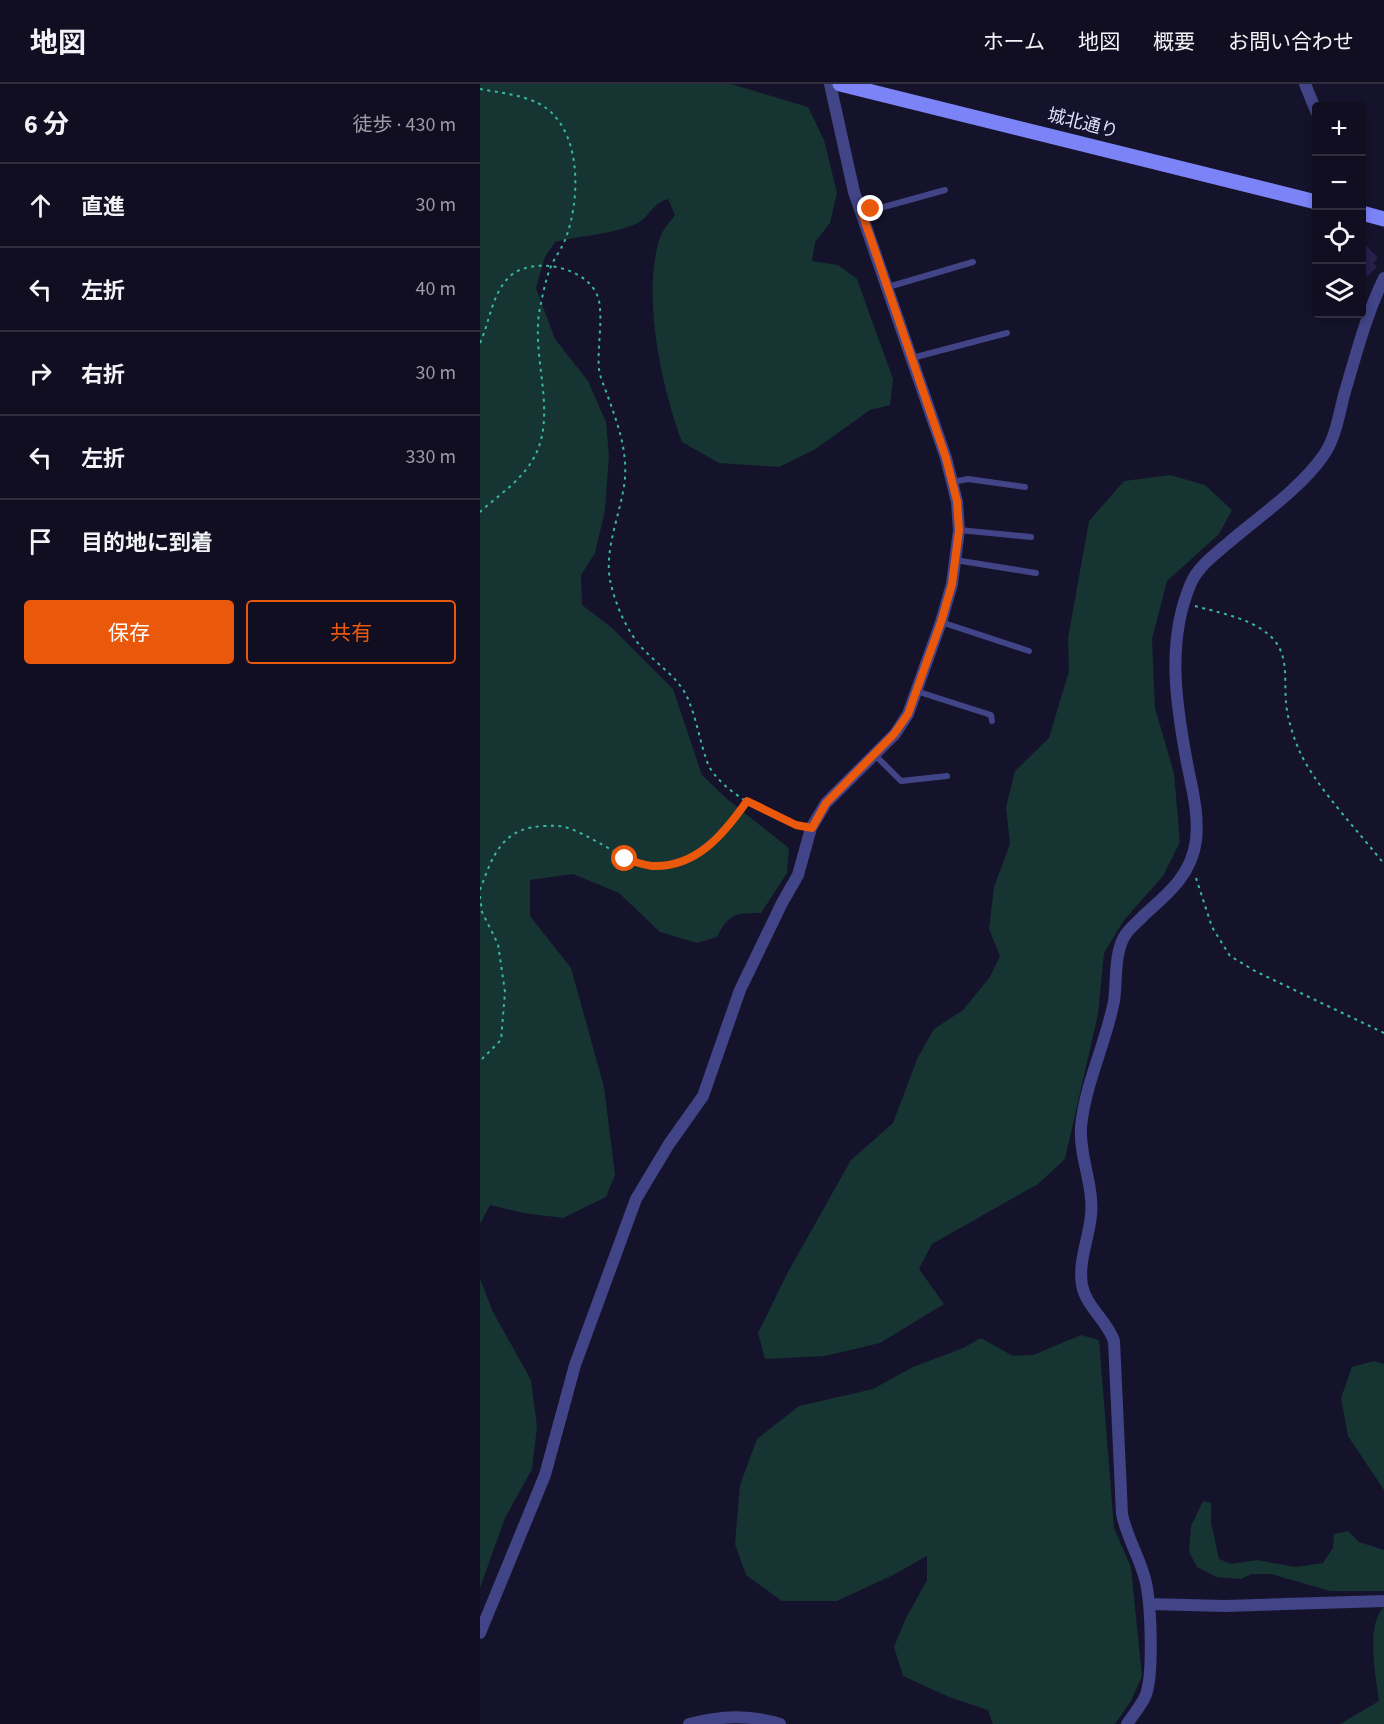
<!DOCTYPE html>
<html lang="ja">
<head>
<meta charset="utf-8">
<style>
  :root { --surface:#100e20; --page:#1e1c2d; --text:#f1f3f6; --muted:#9c9ca5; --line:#302e3e; --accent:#ea580c }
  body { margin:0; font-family:"Source Sans 3","Noto Sans JP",sans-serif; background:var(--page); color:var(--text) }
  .controls { position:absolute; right:18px; top:18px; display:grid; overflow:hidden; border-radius:6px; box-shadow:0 3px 9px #0003 }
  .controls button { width:54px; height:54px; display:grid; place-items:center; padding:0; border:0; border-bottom:2px solid var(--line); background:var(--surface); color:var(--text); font:30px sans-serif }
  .stop { position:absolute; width:18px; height:18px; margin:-14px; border:4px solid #ea580c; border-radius:50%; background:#fff }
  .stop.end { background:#ea580c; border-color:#fff; box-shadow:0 2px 6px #0008 }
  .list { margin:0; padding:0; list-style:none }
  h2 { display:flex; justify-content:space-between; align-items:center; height:78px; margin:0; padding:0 24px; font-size:26px }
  h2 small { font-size:20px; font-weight:400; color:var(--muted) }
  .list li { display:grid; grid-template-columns:39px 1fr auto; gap:18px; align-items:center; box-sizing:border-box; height:84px; padding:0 24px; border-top:2px solid var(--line) }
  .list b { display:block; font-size:22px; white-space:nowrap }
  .list em { font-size:20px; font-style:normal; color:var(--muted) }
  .actions { display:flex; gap:12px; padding:18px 24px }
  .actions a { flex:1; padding:14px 0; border:2px solid var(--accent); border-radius:6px; text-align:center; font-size:21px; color:var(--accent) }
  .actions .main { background:var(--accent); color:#fff }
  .icon { flex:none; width:33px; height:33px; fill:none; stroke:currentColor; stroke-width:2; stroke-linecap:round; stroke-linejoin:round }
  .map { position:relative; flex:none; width:904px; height:1640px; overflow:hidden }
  header { display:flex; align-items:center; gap:36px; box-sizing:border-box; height:84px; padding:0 30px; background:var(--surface); border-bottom:2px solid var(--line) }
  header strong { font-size:28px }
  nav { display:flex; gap:33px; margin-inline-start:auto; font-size:21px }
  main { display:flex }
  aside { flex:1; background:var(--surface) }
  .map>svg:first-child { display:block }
  .green { fill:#163431 }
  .building { fill:#26204b }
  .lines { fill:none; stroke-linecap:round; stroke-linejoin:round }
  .path { stroke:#39b6a5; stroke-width:2; stroke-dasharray:3 4.5; stroke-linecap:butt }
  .lane { stroke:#414486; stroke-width:6 }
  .street { stroke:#414486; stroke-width:12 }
  .secondary { stroke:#7c83f7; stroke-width:15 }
  .route { stroke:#ea580c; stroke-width:8 }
  .labels { text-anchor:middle; stroke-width:5; stroke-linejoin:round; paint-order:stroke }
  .street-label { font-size:18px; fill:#e0dffd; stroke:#15132b }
</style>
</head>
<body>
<header>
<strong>地図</strong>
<nav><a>ホーム</a><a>地図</a><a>概要</a><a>お問い合わせ</a></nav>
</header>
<main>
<aside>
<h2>6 分<small>徒歩 · 430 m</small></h2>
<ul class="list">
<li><svg class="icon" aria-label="ahead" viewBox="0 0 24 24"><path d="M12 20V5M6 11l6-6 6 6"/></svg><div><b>直進</b></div><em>30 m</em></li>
<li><svg class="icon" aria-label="left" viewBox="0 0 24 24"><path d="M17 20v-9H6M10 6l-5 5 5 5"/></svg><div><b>左折</b></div><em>40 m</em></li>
<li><svg class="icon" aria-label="right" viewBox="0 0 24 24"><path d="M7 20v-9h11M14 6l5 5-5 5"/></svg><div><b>右折</b></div><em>30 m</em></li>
<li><svg class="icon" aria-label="left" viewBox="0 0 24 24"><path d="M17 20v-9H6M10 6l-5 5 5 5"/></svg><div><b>左折</b></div><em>330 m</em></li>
<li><svg class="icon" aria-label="arrive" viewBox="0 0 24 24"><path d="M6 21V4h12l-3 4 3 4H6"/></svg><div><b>目的地に到着</b></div></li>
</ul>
<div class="actions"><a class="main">保存</a><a>共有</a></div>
</aside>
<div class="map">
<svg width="904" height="1640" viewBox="0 0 904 1640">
  <rect width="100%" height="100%" fill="#15132b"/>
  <path class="green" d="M0 0H251L328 23 344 56 357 109 350 139 335 158 332 177 358 181 377 195 413 295 410 321 390 326 334 366 299 383 239 379 202 358C182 305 161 209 180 154 182 146 190 138 195 131L188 115C173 118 169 134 156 140 129 151 103 151 75 158L65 173 56 204 75 255 108 297 126 338 129 372 125 426 115 469 101 491 102 521 131 543 193 605 222 691 247 715 309 764 307 789 281 829C256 829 249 829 237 853L217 859 180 848 139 809 93 790 50 796V832L91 884 124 1003 135 1091 126 1113 83 1134 43 1129 10 1121 0 1140Z
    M690 391 725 401 752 426 739 450 687 497 672 555 675 624 694 689 700 758 683 792 644 836 624 869 618 930 585 1075 558 1100 452 1160 439 1185 464 1220 400 1259 345 1272 285 1275 278 1249 308 1188 371 1076 413 1039 437 975 454 945 483 926 510 893 520 872 509 845 514 803 530 760 526 723 535 687 569 654 589 587 588 554 609 437 644 397Z
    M0 1195 13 1228 51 1296 57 1343 52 1385 25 1434 0 1504Z
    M601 1251 619 1256 634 1444 651 1483 662 1592 651 1617 635 1640H513L508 1626 469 1613 423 1592 414 1563 425 1536 447 1496V1472L413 1491 357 1517H302L266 1491 255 1460 260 1401 277 1355 319 1322 393 1305 433 1283 483 1264 501 1254 533 1272 553 1271Z
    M894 1277 904 1280V1406L868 1352 861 1314 872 1283Z
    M723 1417 731 1419V1438L739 1475 751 1480 777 1476 815 1483 843 1479 853 1464 854 1450 868 1447 879 1458 904 1466V1507H850L791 1490H772L761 1495 736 1493 717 1483 709 1468 711 1442Z
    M904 1523V1640H860L899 1617C896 1592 885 1542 904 1523Z"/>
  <path class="building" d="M882 157 898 174 893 179 897 183 888 192 882 189Z"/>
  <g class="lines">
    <path class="path" d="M0 5C18 8 41 11 58 19 103 42 101 116 85 156 82 164 76 172 72 180 66 193 63 210 60 224 49 278 85 341 44 388 32 403 14 415 0 428
      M0 259C10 237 11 213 28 194 51 170 112 183 119 217 123 238 117 263 119 285 120 293 124 302 127 310 137 338 147 364 145 394 142 427 124 463 130 496 135 520 147 548 163 565 178 581 200 595 208 615 217 636 220 659 228 680 239 706 293 736 320 742
      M715 522C740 529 776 535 794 556 809 573 804 598 806 618 807 633 813 652 819 666 834 701 880 749 904 780
      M716 794 732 843 750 872 775 887 904 949
      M0 806C13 770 23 743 65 742 76 741 85 742 96 747 136 765 162 794 210 775 234 766 253 737 266 717
      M0 812 2 828 18 860 25 908 21 956 0 977"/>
    <path class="lane" d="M382 129 465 106
      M408 203 493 178
      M432 274 527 249
      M472 398 488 395 545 403
      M479 446 551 453
      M475 476 556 489
      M461 538 549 567
      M436 607 511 631 512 637
      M395 671 421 697 467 692"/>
    <path class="street" d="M825 0 836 27
      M669 1520 745 1522 904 1517
      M0 1549 65 1391 95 1281 156 1115 189 1060 223 1012 260 906 302 819 318 791 331 744 346 719 415 650 428 630 461 538 472 500 479 446 477 418 466 374 374 108 350 0
      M209 1640C240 1632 269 1630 300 1640
      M647 1640C653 1631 660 1623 665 1613 674 1593 671 1523 666 1499 661 1475 647 1455 642 1430L634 1257C627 1236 606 1223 602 1201 598 1178 609 1154 611 1131 614 1101 599 1073 601 1043 605 1000 626 959 634 917 637 897 634 871 644 853 648 845 658 838 664 831 689 809 712 790 716 756 719 730 712 704 707 679 696 620 686 557 711 499 718 483 734 471 747 460 777 434 820 405 843 372 855 356 859 331 864 311 876 271 886 231 904 194"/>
    <path class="secondary" d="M360 0 836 118
      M882 129 904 135"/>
  </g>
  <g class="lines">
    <path class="route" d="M145 775C153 777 163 781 172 782 216 784 244 750 267 717L316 741 332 744 346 719 414 650 428 630 461 538 472 500 479 446 477 417 466 374 382 129 391 125"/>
  </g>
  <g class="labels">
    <g class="street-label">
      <text transform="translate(603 39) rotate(14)" y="6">城北通り</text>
    </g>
  </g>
</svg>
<div class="controls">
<button>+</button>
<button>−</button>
<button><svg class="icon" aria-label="locate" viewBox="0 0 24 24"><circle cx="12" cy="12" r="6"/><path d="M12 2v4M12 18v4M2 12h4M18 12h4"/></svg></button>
<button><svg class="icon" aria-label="layers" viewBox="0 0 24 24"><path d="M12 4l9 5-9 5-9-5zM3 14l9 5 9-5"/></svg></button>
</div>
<div class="stop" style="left:145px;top:775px"></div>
<div class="stop end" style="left:391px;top:125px"></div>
</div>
</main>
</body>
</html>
